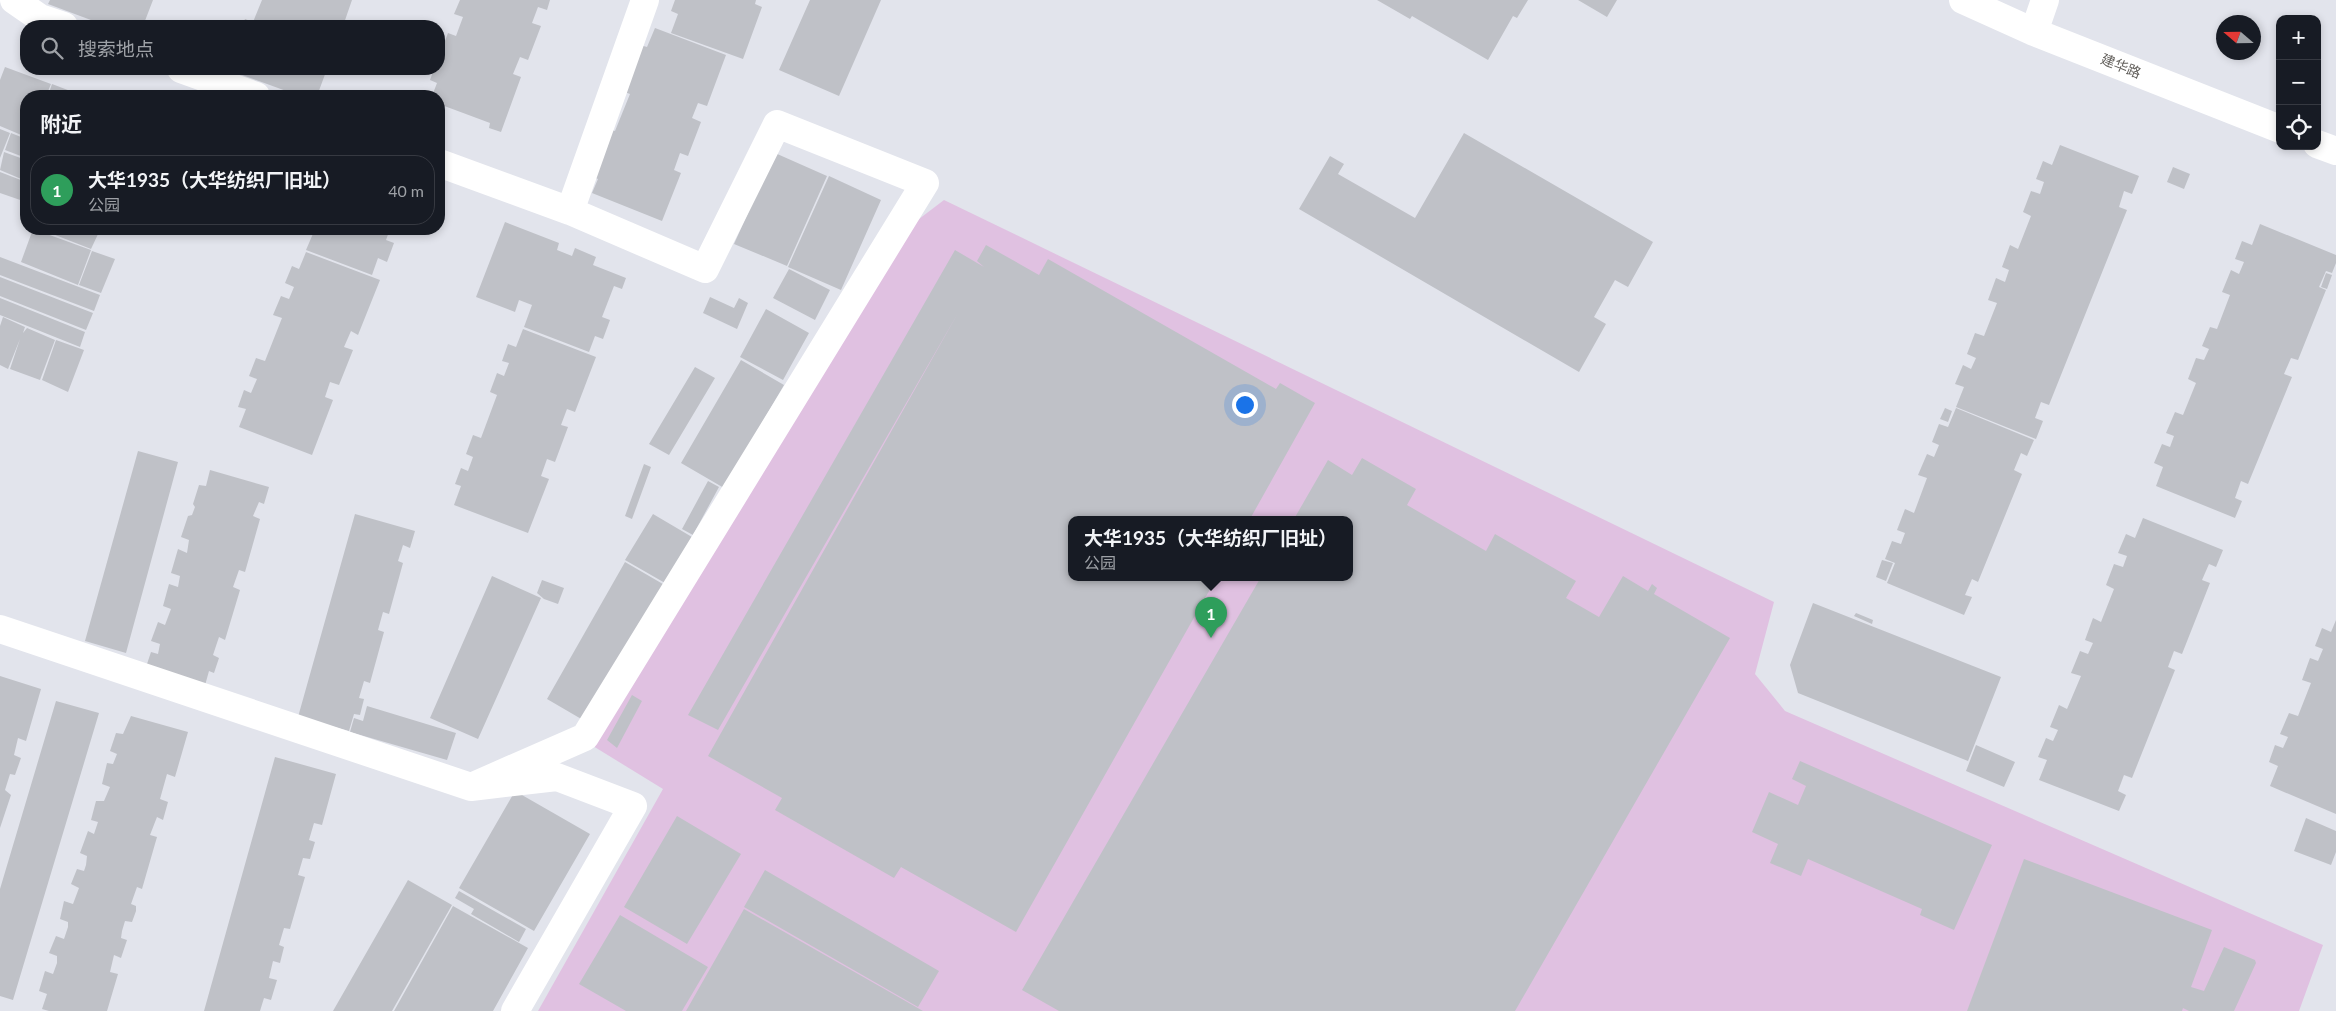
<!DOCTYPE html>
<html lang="zh">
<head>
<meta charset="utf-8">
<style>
  :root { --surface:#171b24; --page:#242831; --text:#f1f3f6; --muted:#9ea1a6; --line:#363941; --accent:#3cd0d7 }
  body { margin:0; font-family:Lato,"Noto Sans SC",sans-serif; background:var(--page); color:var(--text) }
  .controls { position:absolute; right:15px; top:15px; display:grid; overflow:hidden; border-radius:10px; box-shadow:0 2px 8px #0003 }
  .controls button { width:45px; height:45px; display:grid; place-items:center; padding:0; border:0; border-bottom:1px solid var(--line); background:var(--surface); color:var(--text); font:25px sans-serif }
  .compass { position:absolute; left:2216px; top:15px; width:45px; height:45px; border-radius:50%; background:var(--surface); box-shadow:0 2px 8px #0003; rotate:290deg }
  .you { position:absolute; left:1244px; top:404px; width:18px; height:18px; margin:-12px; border:4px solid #fff; border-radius:50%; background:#1a73e8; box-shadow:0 0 0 8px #1a73e833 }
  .badge { display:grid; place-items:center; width:32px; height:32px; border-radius:50%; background:var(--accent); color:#fff; font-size:16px; font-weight:700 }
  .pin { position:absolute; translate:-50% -41px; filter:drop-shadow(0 1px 2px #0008) }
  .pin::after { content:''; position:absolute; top:26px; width:18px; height:15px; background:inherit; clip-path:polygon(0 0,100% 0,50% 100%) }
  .popup { position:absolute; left:1068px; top:516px; width:285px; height:65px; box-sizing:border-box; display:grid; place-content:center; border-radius:10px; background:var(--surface); filter:drop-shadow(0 1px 4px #0005); font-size:16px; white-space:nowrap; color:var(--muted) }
  .popup b { font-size:19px; color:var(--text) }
  .popup::after { content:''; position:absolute; left:50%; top:100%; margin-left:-10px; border:10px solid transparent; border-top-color:var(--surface) }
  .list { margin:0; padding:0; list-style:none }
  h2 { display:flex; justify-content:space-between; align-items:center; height:65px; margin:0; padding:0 20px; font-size:21px }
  h2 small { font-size:16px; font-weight:400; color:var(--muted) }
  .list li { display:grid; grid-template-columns:32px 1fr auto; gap:15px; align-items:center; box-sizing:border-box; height:70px; margin:0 10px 10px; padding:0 10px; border:1px solid var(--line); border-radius:20px }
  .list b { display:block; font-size:19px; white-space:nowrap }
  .list p { margin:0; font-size:16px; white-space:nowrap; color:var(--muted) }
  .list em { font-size:16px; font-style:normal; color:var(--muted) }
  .icon { flex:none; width:28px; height:28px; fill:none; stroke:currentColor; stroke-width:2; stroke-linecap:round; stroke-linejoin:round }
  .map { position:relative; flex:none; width:2336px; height:1011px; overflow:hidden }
  .search { position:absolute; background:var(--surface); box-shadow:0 2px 8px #0003; left:20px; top:20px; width:425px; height:55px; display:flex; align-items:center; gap:12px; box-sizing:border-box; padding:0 18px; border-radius:20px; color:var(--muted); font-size:19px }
  .panel { position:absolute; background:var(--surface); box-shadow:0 2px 8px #0003; left:20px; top:90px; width:425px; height:145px; border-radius:20px }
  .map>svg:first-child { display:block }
  .green { fill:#e0c1e1; fill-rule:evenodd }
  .building { fill:#bfc1c7 }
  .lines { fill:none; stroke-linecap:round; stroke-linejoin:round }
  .minor { stroke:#fff; stroke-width:28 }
  .labels { text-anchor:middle; stroke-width:4.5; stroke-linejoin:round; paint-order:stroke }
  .street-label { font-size:14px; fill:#615e5a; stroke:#fff }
</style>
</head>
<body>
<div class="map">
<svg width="2336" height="1011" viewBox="0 0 2336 1011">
  <rect width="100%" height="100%" fill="#e2e4ec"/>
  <path class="green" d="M944 200 1774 602 1755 674 1785 711 2323 945 2299 1011H538L663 789 593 746 902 232ZM1072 519H1350V577H1072Z"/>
  <path class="building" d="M50 0H153L143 26H107L48 4Z
    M262 0H352L343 26 336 23 335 26H242L245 19 253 22Z
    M460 0H550L547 10 538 7 532 23 541 26 528 60 520 57 513 74 521 77 501 132 489 128 490 123 439 104V96H432L437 83 430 80 434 69H439V57L448 33 456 36 463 17 454 14Z
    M675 0H756L755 4 762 7 743 59 671 33 678 14 671 11Z
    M810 0H881L839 96 779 70Z
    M1377 0H1528L1517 18 1513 16 1488 60 1412 16 1410 19Z
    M1578 0H1617L1607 17Z
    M655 28 726 55 707 106 698 103 692 118 701 122 688 156 680 153 674 170 681 173 662 221 592 193 598 179 591 176 609 129 615 131 630 94 622 91 640 45 647 47Z
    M5 67 51 84 46 96H26V137L0 126V80Z
    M226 69H327L317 96H300Z
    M52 84 73 92 72 96H48Z
    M0 129 10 133 0 158Z
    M11 133 26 139V158L5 150Z
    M1464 133 1653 242 1628 287 1615 280 1594 317 1606 324 1579 372 1299 209 1330 156 1344 164 1338 174 1415 218Z
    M2060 145 2139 176 2132 194 2124 191 2119 207 2127 210 2049 405 2041 402 2035 418 2043 421 2036 439 1956 407 1964 387 1955 384 1963 365 1971 369 1976 358 1967 354 1975 333 1984 336 1997 303 1988 300 1996 278 2005 282 2009 270 2002 267 2010 245 2018 249 2031 216 2023 212 2031 191 2040 194 2044 182 2036 179 2043 161 2052 165Z
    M4 152 26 160V181L0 170Z
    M775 153 827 176 787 266 734 244Z
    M2173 167 2190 174 2184 189 2167 182Z
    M0 172 26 182V202L0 193Z
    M829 176 881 200 841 290 788 267Z
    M505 222 559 243 557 250 572 256 575 248 596 257 593 265 626 278 622 289 614 286 602 317 610 320 603 339 595 336 589 352 524 327 532 305 519 300 515 312 476 297Z
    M2260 224 2336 255V263L2332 273 2326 271 2319 287 2326 290 2298 360 2291 358 2284 374 2292 377 2248 484 2241 481 2235 498 2242 501 2235 518 2156 486 2163 467 2154 463 2162 444 2170 447 2174 436 2166 433 2175 412 2183 415 2196 383 2188 379 2196 358 2204 360 2209 349 2202 346 2210 327 2217 329 2230 295 2222 292 2231 270 2239 274 2244 262 2235 259 2242 241 2252 245Z
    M33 229 91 250 78 285 21 262Z
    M40 229H91L99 232 91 249Z
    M283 229H300L298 234Z
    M315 229H390L386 240 394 243 387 262 378 258 372 275 306 250Z
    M986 245 1039 275 1048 259 1276 389 1280 383 1315 403 1250 519H1072V577H1217L1016 932 901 867 894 878 775 810 782 798 708 756 958 313 718 730 688 715 955 250 984 267 977 261Z
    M92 251 115 259 101 293 79 285Z
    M306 252 380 280 358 335 351 331 344 347 353 350 339 385 330 382 325 397 333 400 312 455 239 427 246 409 238 407 244 390 251 393 257 379 249 376 256 358 265 361 282 318 273 315 281 296 289 299 294 287 285 283 292 266 299 269Z
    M0 257 100 295 94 311 0 275Z
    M789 269 830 290 815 320 773 298Z
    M2326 273 2332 275 2327 289 2321 287Z
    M0 277 93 313 86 330 0 296Z
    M710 297 734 308 739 298 748 303 737 329 703 313Z
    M0 298 85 332 80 347 0 315Z
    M766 309 809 333 783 380 740 357Z
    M3 317 25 327 23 333 27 328 55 340 40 380 10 369 20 339 8 369 0 365V326Z
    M523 329 596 357 575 412 567 409 561 425 568 427 555 462 547 459 541 476 549 479 528 533 454 505 461 486 455 484 461 468 468 471 473 457 466 454 473 435 481 438 497 395 490 392 497 373 504 376 509 363 502 361 508 344 516 347Z
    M56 340 84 350 68 392 42 380Z
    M741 360 784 385 724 488 681 463Z
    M695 367 715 378 669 455 649 444Z
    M1945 408 1952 411 1948 422 1940 419Z
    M1956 408 2034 440 2027 456 2021 453 2014 470 2022 474 1978 582 1972 579 1965 595 1972 597 1964 615 1887 583 1895 563 1885 559 1892 541 1901 544 1905 533 1897 530 1905 509 1914 513 1927 478 1918 475 1927 454 1934 457 1939 445 1932 442 1939 424 1948 427Z
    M138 451 178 462 126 653 85 641Z
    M1362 458 1416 489 1407 505 1486 551 1495 534 1576 581 1566 598 1599 617 1623 576 1648 591 1652 584 1657 588 1654 594 1730 638 1515 1011H1059L1022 990 1261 577H1350V519H1294L1328 460 1352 475Z
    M644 464 651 467 632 519 625 516Z
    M210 470 269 487 264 504 259 502 253 516 260 519 245 572 239 570 233 587 240 590 225 640 219 637 213 655 219 658 214 673 209 671 204 689 146 667 151 652 158 654 160 644 151 641 158 622 165 625 171 609 163 606 169 584 178 587 180 576 171 573 178 549 187 553 189 540 181 537 188 516 192 515 195 507 193 504 199 485 206 486Z
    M708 481 719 487 693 535 682 529Z
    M355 514 415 531 410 548 403 545 398 561 403 563 389 614 383 612 378 630 384 632 370 683 364 681 359 698 364 699 360 715 354 714 349 731 298 717Z
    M653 514 692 537 665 583 625 560Z
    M2143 518 2223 550 2216 567 2209 564 2202 580 2210 583 2182 654 2174 651 2168 667 2175 670 2132 778 2124 775 2118 791 2126 795 2119 811 2039 780 2047 760 2038 757 2046 738 2053 741 2058 730 2050 727 2059 705 2067 709 2081 676 2071 673 2080 651 2088 654 2093 643 2085 640 2093 618 2101 622 2114 589 2106 585 2114 564 2123 567 2127 556 2118 553 2126 534 2135 538Z
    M1882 560 1893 563 1886 581 1876 577Z
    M625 562 668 587 583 720 547 699Z
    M492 576 541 598 478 739 430 718Z
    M542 580 564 588 558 604 544 599 537 593Z
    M1813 603 2001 677 1968 761 1798 693 1790 665Z
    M1856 613 1873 620 1872 624 1854 616Z
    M2336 620V814L2270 786 2278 766 2269 762 2275 745 2283 748 2288 737 2280 734 2289 713 2298 716 2311 683 2302 680 2310 658 2318 661 2323 649 2315 646 2322 628 2331 632Z
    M0 676 41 689 26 741 18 738 14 755 21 758 15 775 10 774 5 790 11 795 0 828Z
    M632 695 642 701 617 748 607 740Z
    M56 701 99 713 13 1000 0 996V889Z
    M367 706 456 733 447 760 350 732 354 718 363 721Z
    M131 716 188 732 175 777 167 774 160 799 168 802 163 820 157 817 150 835 157 837 142 889 137 887 131 904 136 906V911L132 922 125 921 122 931 121 938 127 940 121 958 114 955 110 972 118 974 107 1011H49L42 1009 47 994 39 991 45 971 53 974 57 963V956L49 953 56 936 64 939 68 927V922L60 919 64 901 73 904 79 888 71 884 77 869 84 871 86 865 87 856 80 853 88 831 94 834 98 822 91 820 96 801H104L110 787 102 784 107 763 113 764 117 754 110 751 116 733 123 734Z
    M1976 745 2015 762 2004 787 1966 771Z
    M275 757 336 774 322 825 314 823 309 840 315 842 310 859 303 858 298 875 305 877 290 929 284 928 279 945 284 947 280 963 273 961 269 978 277 980 271 1000 264 998 260 1011H204Z
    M1800 761 1992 845 1954 930 1920 915 1922 909 1808 859 1801 876 1770 863 1778 844 1752 832 1769 792 1798 805 1806 786 1792 779Z
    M515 791 590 834 534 931 459 888Z
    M677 816 741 854 687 944 624 907Z
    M2306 818 2336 831V852L2331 865 2294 851Z
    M2024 859 2212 930 2191 987 2204 991 2224 947 2255 960 2256 963 2234 1011H2189L2183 1008 2188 993 2182 1011H1967Z
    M765 870 939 971 918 1007 744 907Z
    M408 880 452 905 392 1011H333Z
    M459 891 526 929 519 942 471 914 474 909 455 898Z
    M453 906 528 948 493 1011H394Z
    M744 909 923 1011H686Z
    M620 915 708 967 682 1011H626L579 984Z"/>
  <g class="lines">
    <path class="minor" d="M14 0 40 18 64 26
      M1963 0 2034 32 2280 129
      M2034 32 2045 0
      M181 69 256 96
      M2317 144 2336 151
      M439 163 570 211 705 269 777 124 925 183 585 737 471 787
      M570 211 645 0
      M0 629 471 787 557 777 633 806 515 1011"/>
  </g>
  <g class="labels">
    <g class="street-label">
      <text transform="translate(2121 66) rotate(22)" y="5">建华路</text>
    </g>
  </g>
</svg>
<div class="controls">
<button>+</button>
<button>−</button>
<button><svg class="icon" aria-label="locate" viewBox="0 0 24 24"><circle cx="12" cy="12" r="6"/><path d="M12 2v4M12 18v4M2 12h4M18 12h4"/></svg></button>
</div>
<svg class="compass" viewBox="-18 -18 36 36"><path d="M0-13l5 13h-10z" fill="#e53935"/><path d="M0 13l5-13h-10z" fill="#9ea1a6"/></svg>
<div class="you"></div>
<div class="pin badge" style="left:1211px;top:638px;background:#2e9e5b">1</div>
<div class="popup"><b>大华1935（大华纺织厂旧址）</b>公园</div>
<div class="search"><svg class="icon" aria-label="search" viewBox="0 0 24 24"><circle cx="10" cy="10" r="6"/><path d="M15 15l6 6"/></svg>搜索地点</div>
<section class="panel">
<h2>附近<small></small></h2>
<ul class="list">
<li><span class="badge" style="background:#2e9e5b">1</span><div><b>大华1935（大华纺织厂旧址）</b><p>公园</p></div><em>40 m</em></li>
</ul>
</section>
</div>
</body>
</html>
